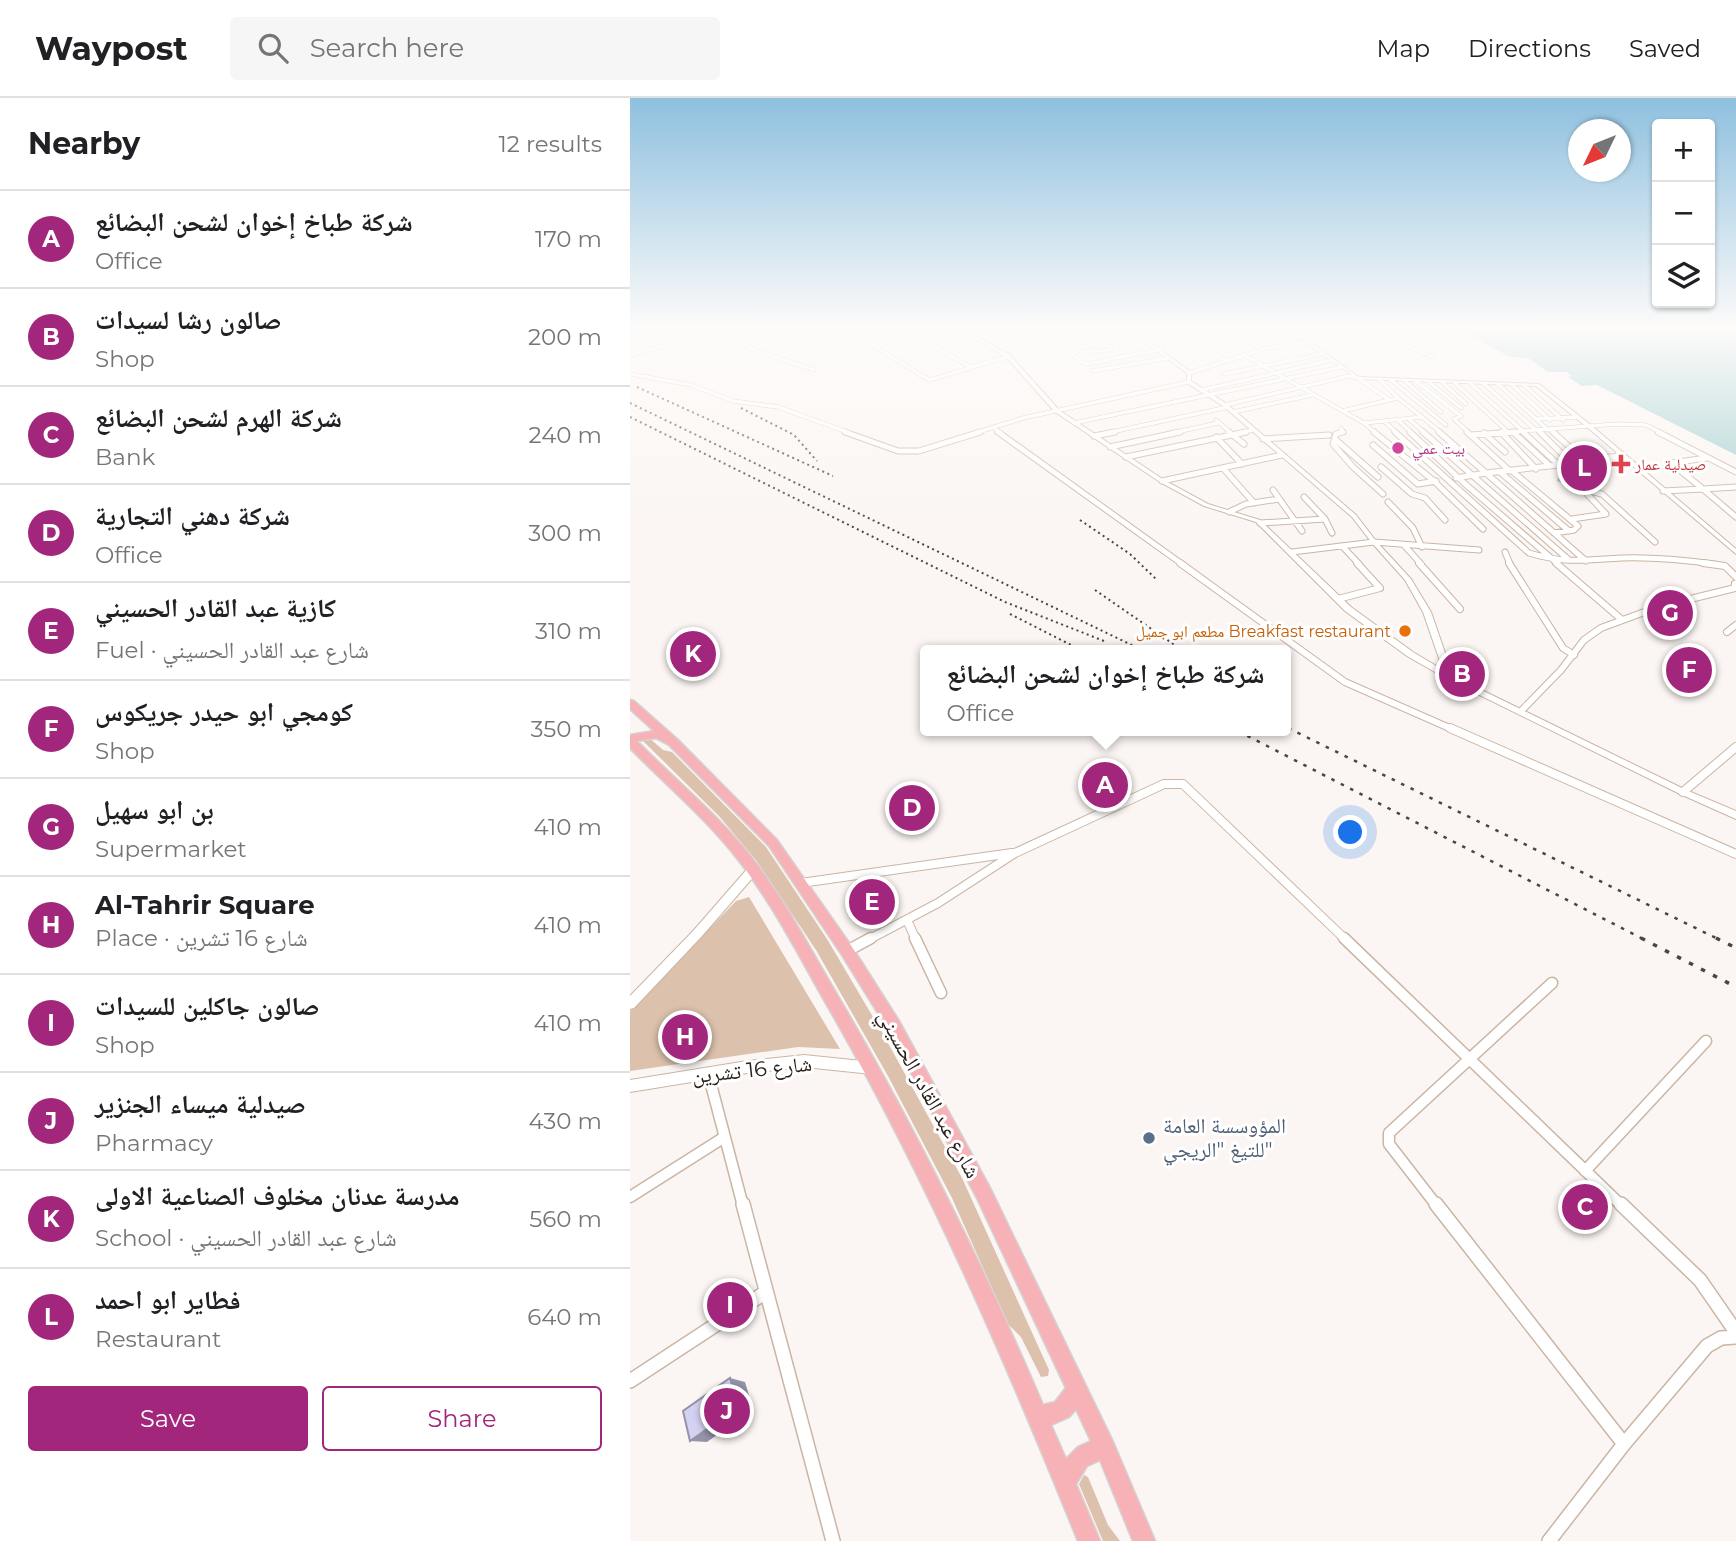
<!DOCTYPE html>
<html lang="en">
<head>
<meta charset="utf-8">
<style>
  :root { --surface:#fff; --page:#f6f6f6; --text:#202124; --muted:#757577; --line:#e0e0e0; --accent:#a1267c }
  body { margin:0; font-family:Montserrat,"Noto Naskh Arabic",sans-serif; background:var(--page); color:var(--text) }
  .controls { position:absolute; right:21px; top:21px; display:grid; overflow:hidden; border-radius:7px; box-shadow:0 2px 5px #0004 }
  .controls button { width:63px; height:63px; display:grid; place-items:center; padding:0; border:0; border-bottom:2px solid var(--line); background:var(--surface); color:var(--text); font:35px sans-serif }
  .compass { position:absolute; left:938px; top:21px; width:63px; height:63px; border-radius:50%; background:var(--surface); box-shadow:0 2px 5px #0004; rotate:227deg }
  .you { position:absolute; left:721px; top:735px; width:24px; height:24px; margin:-18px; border:5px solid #fff; border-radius:50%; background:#1a73e8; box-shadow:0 0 0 10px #1a73e833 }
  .badge { display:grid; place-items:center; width:46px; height:46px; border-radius:50%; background:var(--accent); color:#fff; font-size:23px; font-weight:700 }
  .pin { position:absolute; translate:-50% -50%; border:4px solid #fff; box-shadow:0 2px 7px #0006 }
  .popup { position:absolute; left:290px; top:547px; width:371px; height:91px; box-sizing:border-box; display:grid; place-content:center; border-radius:7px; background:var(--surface); filter:drop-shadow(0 2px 5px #0005); font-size:23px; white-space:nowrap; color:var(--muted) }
  .popup b { font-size:26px; color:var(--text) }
  .popup::after { content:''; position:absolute; left:50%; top:100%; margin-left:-14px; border:14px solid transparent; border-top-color:var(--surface) }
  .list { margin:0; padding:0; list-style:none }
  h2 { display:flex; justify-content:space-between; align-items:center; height:91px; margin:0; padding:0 28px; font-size:30px }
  h2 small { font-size:23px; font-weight:400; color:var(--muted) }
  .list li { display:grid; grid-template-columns:46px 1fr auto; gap:21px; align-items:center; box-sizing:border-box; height:98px; padding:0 28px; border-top:2px solid var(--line) }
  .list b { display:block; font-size:26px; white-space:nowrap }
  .list p { margin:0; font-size:23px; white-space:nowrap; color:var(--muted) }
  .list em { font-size:23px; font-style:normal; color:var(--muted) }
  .actions { display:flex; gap:14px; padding:21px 28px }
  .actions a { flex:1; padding:16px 0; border:2px solid var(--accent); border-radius:7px; text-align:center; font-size:24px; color:var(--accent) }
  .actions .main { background:var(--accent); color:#fff }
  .icon { flex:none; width:38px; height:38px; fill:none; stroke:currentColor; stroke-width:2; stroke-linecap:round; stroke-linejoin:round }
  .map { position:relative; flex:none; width:1106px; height:1443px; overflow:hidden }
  header { display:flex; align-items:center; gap:42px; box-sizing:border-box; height:98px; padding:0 35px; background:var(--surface); border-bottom:2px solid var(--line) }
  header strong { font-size:33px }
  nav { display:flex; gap:38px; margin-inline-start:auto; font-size:24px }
  .search { width:490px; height:63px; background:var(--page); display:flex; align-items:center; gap:18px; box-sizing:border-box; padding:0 24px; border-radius:7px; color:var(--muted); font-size:26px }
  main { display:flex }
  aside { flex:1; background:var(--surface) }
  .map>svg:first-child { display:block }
  .green { fill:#dcc1ad }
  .water { fill:#a8d1d2 }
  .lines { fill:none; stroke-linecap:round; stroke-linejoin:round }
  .minor-far5-casing { stroke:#cbb5a3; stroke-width:4.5 }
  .minor-far4-casing { stroke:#cbb5a3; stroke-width:7 }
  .minor-far3-casing { stroke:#cbb5a3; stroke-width:8 }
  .minor-far2-casing { stroke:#cbb5a3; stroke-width:10 }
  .minor-far1-casing { stroke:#cbb5a3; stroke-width:13 }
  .minor-casing { stroke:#cbb5a3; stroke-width:16 }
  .tertiary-casing { stroke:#cbb5a3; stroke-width:2 }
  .primary-casing { stroke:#d4d3d1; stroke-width:3 }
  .minor-far5 { stroke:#fff; stroke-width:3.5 }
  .minor-far4 { stroke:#fff; stroke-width:5 }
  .minor-far3 { stroke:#fff; stroke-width:6 }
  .minor-far2 { stroke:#fff; stroke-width:8 }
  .minor-far1 { stroke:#fff; stroke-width:10 }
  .minor { stroke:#fff; stroke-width:13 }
  .tertiary { fill:#fff; fill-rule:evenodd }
  .primary { fill:#f7b2b7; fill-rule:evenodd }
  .rail-far2 { stroke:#4c443e; stroke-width:2; stroke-dasharray:2 3.5; stroke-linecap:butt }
  .rail-far1 { stroke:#4c443e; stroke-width:2.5; stroke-dasharray:3.5 7; stroke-linecap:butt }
  .rail { stroke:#4c443e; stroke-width:3.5; stroke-dasharray:4.5 9; stroke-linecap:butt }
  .wall { fill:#b6b5d0 }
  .shaded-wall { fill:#9493a9 }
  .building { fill:#d4d2f2; stroke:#9493a9; stroke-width:2 }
  .hotel-dot { fill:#d1479c; stroke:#fff; stroke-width:2.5 }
  .health-dot { fill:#e0444e; stroke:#fff; stroke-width:2.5 }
  .food-dot { fill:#e8710a; stroke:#fff; stroke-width:2.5 }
  .service-dot { fill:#5c6f8a; stroke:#fff; stroke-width:2.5 }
  .labels { text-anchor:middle; stroke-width:6; stroke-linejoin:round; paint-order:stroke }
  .far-hotel-label { font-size:16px; fill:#b23c85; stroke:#fff; text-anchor:start }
  .far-health-label { font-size:16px; fill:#be3a42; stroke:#fff; text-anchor:start }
  .far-food-label { font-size:16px; fill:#c56008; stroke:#fff; text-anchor:end }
  .near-street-label { font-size:21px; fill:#2a221b; stroke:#fff }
  .near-service-label { font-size:21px; fill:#4e5e75; stroke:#fff; text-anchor:start }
</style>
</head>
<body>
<header>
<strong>Waypost</strong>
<div class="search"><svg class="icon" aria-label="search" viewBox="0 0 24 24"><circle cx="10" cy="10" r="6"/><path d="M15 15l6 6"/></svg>Search here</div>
<nav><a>Map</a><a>Directions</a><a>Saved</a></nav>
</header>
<main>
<aside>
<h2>Nearby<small>12 results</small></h2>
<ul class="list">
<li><span class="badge">A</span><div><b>شركة طباخ إخوان لشحن البضائع</b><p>Office</p></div><em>170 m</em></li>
<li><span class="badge">B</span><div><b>صالون رشا لسيدات</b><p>Shop</p></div><em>200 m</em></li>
<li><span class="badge">C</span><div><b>شركة الهرم لشحن البضائع</b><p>Bank</p></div><em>240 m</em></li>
<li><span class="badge">D</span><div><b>شركة دهني التجارية</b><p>Office</p></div><em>300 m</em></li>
<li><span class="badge">E</span><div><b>كازية عبد القادر الحسيني</b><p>Fuel · شارع عبد القادر الحسيني</p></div><em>310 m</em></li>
<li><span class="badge">F</span><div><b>كومجي ابو حيدر جريكوس</b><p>Shop</p></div><em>350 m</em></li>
<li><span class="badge">G</span><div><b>بن ابو سهيل</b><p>Supermarket</p></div><em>410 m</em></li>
<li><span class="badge">H</span><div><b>Al-Tahrir Square</b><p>Place · شارع 16 تشرين</p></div><em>410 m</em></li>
<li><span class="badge">I</span><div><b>صالون جاكلين للسيدات</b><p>Shop</p></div><em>410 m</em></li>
<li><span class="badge">J</span><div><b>صيدلية ميساء الجنزير</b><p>Pharmacy</p></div><em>430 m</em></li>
<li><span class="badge">K</span><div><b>مدرسة عدنان مخلوف الصناعية الاولى</b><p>School · شارع عبد القادر الحسيني</p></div><em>560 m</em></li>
<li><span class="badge">L</span><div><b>فطاير ابو احمد</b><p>Restaurant</p></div><em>640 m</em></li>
</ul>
<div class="actions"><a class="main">Save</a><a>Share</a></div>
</aside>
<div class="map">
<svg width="1106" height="1443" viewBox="0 0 1106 1443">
  <rect width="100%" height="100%" fill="#fbf6f3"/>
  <path class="green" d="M18 639 33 652 42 654 136 749 197 841 253 936 332 1080 419 1272 418 1278 411 1279 391 1239 378 1226 322 1100 258 978 186 852 126 762 89 718 12 642Z
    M119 799 210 951 168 949 0 973V913L106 803Z
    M454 1377 458 1379 478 1427 490 1443H473L449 1386Z"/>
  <path class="water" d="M828 231H1106V357L967 287 952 288 938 279 942 278 936 274H918L900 261 878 258Z"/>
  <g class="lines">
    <g class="minor-far5-casing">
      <path id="minor-far5" d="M83 231 120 250 184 272
        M217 231 299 282C327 275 351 265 379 259
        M272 231 339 268
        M430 231 413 234 455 266 477 263
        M694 231 721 245 745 238 731 231
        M509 237 543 231
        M745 238 754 237 802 259
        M668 239 721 231
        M517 243 584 231
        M567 244 595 263
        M244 248 316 231
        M603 248 662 234
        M527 251 627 231
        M465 254 489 250 466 231
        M439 255 464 252
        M0 257 86 233
        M614 257 734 325
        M475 262 529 252
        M462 273 538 260
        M559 275 633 251 676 244
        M0 276 61 287 103 303 148 309 220 335
        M594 276 693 256
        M749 281 768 300
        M761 282 816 327
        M775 283 811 314
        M786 283 831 318 824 321 839 335
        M799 284 831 310
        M812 284 836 306
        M825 285 878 334
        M840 285 895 335
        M853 285 906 332
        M868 286 918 332
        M881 286 920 322
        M894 287 933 322
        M572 292 702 262
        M595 307 719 278 728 280 758 301
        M712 313 768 300 792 319 734 325 746 335
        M603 314 682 297
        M792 319 811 335
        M779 321 795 335
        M905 321 948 319
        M586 322 601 335
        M769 323 782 335
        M755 324 767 335
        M444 325 712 269
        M365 331 371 335
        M920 331 925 335
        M908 332 911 335
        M345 335 393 320 559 284
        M477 335 598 309
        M542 335 588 325
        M608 335 623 332
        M709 335 713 334 711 330
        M863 335 988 326 1016 327 1032 335"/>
    </g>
    <g class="minor-far4-casing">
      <path id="minor-far4" d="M215 334 268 353H289L350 334
        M368 334 552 466
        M599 334 614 346
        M713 334 706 336 703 346 723 369 753 396
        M744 334 804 383 853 431
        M765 334 899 455C935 466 955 462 991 460 1021 459 1054 462 1084 466
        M780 334 834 385 928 466
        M793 334 939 462
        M809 334 856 375 929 367
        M837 334 880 373
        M871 334 906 371
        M883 334 920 368
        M893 334 929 367 961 385 957 396 976 416 942 421
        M910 334 938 362 936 363
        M923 334 953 361 938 362
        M1028 334 1106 374
        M854 335 875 354
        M840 337 887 334
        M464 338 485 334
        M586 339 612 366
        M633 341 699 337
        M706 342 748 379
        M743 347 788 386 806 383
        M480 349 550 334
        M496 359 616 334
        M953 361 993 358
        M751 369 782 396 795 400 815 422
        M593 370 624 405
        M882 373 948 428 944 432 924 435
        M870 374 939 433
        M826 380 856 375 956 463
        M532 383 652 357
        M1106 389 1073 391 1106 419
        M1073 391 1041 365 1077 360
        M643 392 672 433
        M960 393 972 396 1025 444
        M1033 393 1073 391
        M674 399 695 421 702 435
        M758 404 783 430 792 449
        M599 414 616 406 649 401
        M630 425 695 421
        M774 447 791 466
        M712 448 729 466
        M662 454 744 444 849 452
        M875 454 880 466"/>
    </g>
    <g class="minor-far3-casing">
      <path id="minor-far3" d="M550 465 715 584 824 632
        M789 465 830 511
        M879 465 933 550 944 557
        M926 465 991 521
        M1073 465 1095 468 1106 479
        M708 501 750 490 727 465
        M1097 534 1106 527
        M891 613 931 572 954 542 971 530 1028 509 1105 490"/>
    </g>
    <g class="minor-far2-casing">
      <path id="minor-far2" d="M820 630 1106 756
        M1053 694 1106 649
        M171 785 382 755
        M277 822 286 842
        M238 842 308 805 385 755 534 686H553L716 842"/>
    </g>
    <g class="minor-far1-casing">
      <path id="minor-far1" d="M285 840 311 895
        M714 840 992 1108
        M217 853 241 840
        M78 975 113 1108
        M955 1073 1076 943
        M0 1099 93 1040
        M807 1108 759 1046V1035L922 885"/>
    </g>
    <g class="minor-casing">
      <path id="minor" d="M113 1106 203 1443
        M806 1106 994 1346
        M991 1106 1070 1182 1106 1234
        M0 1283 136 1194
        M919 1443 994 1346 1077 1248 1091 1240 1106 1239"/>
    </g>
    <g class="tertiary-casing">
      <path id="tertiary" d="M328 231H333L380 257 429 312 534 382 578 406 630 422 721 509 783 554 813 572 793 514 775 482 742 445 722 419 593 308 557 285V275L497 231H502L561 274V283L597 306 726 417 746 443 781 481 801 514 823 578 1056 692 1106 713V721L1050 696 817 581 777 558 715 513 626 424 574 408 530 384 425 314 376 259Z
        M656 231H661L729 279 909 286 962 328 1106 451V456L958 330 906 288 728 281Z
        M1106 482V492L1102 490V484Z
        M122 769 126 770 127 773 126 776 72 838 4 910 0 911V898L64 832 118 770Z
        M174 957 242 964 246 966 248 970 246 974 242 976 174 969 117 975 0 994V982L117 963Z"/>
    </g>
    <g class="primary-casing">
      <path id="primary" d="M0 602 4 603 47 641 147 742 222 849 269 923 360 1090 483 1344 525 1443H503L470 1362 457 1368 446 1386 470 1443H448C375 1262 298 1084 201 914 172 864 146 811 110 764 78 722 37 688 0 650V637L24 633 0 611ZM26 640 39 647 139 748 212 857 259 933 348 1102 436 1290 425 1304 413 1307C353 1167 286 1031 209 900 180 851 154 800 119 756 86 715 44 681 7 643ZM446 1311 461 1343 448 1349 436 1361 421 1327 439 1319Z"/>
    </g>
    <use href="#minor-far5" class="minor-far5"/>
    <use href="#minor-far4" class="minor-far4"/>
    <use href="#minor-far3" class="minor-far3"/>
    <use href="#minor-far2" class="minor-far2"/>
    <use href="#minor-far1" class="minor-far1"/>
    <use href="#minor" class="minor"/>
    <use href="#tertiary" class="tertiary"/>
    <use href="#primary" class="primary"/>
    <path class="rail-far2" d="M7 289 203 378
      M0 305 512 552
      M111 310 164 337 187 363
      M0 319 375 504 474 543
      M450 422 500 456 526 481
      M465 492 552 552
      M380 516 451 552
      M655 629 661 632"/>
    <path class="rail-far1" d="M658 630 1090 842
      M608 633 1015 842"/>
    <path class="rail" d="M1011 840 1106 889
      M1086 840 1106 850"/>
  </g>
  <path class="wall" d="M932 370 954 372 949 384 942 389 927 383Z"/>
  <path class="shaded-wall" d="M954 372 949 384 942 389 947 376Z
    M100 1280 115 1284 123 1311 77 1344 60 1343Z"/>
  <path class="building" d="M942 365 954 372 947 376 932 370Z
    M100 1280 108 1309 60 1343 53 1313Z"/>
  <linearGradient id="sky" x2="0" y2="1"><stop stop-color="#8ec0df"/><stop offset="0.53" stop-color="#fdfbfa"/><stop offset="1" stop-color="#fdfbfa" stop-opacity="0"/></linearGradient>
  <rect width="1106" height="433" fill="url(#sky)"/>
  <circle class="hotel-dot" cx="768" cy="350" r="7"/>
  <path class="health-dot" d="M987.5 355.5h7v7h7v7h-7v7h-7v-7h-7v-7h7z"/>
  <circle class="food-dot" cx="775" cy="533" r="7"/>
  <circle class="service-dot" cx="519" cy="1040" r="7"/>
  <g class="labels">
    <g class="far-hotel-label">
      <text x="782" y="356">بيت عمي</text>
    </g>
    <g class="far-health-label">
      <text x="1005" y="372">صيدلية عمار</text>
    </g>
    <g class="far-food-label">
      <text x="761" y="539">مطعم ابو جميل Breakfast restaurant</text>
    </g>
    <g class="near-street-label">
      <text transform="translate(122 972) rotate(-6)" y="7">شارع 16 تشرين</text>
      <text transform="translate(299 996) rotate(61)" y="7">شارع عبد القادر الحسيني</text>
    </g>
    <g class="near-service-label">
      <text x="533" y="1035">المؤوسسة العامة<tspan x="533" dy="24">للتيغ "الريجي"</tspan></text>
    </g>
  </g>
</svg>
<div class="controls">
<button>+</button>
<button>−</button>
<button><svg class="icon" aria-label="layers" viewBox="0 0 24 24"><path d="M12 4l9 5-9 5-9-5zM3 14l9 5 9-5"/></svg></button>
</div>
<svg class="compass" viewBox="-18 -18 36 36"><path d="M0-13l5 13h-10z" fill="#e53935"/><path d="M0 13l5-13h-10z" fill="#757577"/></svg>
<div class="you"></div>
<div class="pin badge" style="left:475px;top:687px">A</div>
<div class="popup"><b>شركة طباخ إخوان لشحن البضائع</b>Office</div>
<div class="pin badge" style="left:832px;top:576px">B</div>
<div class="pin badge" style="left:955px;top:1109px">C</div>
<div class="pin badge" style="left:282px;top:710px">D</div>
<div class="pin badge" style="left:242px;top:804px">E</div>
<div class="pin badge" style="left:1059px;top:572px">F</div>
<div class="pin badge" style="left:1040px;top:515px">G</div>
<div class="pin badge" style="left:55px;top:939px">H</div>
<div class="pin badge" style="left:100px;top:1207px">I</div>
<div class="pin badge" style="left:97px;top:1313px">J</div>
<div class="pin badge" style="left:63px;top:556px">K</div>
<div class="pin badge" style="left:954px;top:370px">L</div>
</div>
</main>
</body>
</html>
